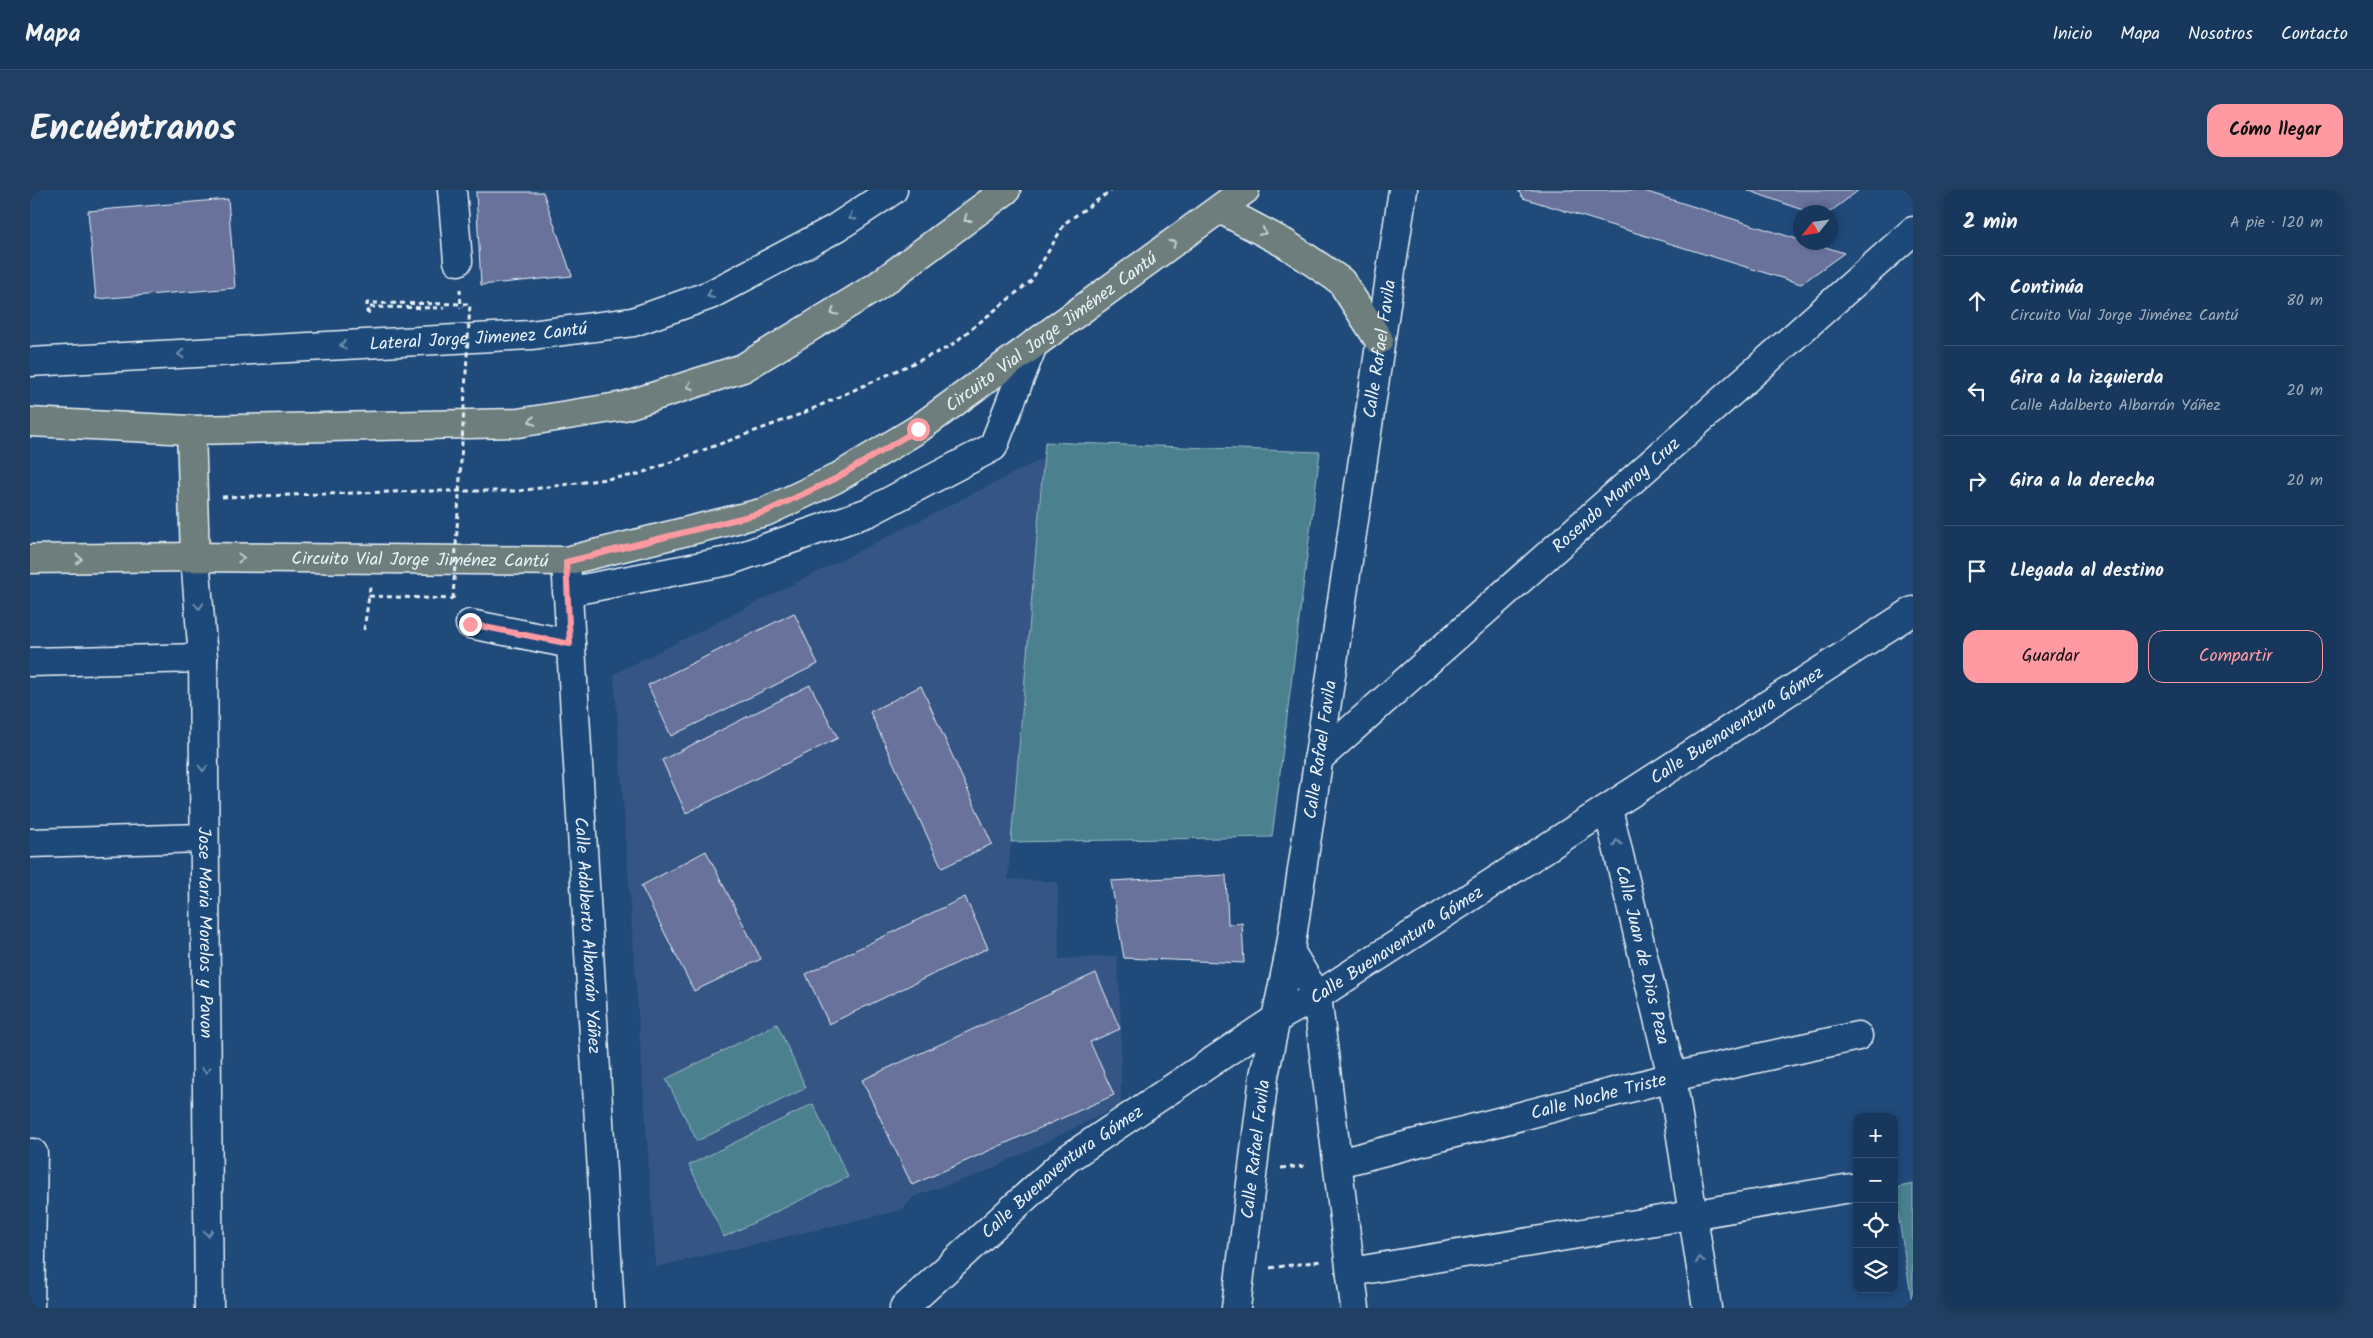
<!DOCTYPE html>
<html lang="es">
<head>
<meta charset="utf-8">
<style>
  :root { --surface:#17385c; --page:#203f62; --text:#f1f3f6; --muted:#9eacbb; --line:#365272; --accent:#ff9aa2 }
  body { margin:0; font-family:Kalam,sans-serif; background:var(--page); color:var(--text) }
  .controls { position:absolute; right:15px; bottom:15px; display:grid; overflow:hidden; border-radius:10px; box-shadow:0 2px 8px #0003 }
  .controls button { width:45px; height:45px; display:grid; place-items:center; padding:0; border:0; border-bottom:1px solid var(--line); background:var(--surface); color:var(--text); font:25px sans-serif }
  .compass { position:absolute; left:1763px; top:15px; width:45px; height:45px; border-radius:50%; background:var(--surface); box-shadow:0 2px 8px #0003; rotate:240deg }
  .stop { position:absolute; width:15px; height:15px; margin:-11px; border:4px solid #ff9aa2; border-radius:50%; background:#fff }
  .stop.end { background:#ff9aa2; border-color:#fff; box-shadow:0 1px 5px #0008 }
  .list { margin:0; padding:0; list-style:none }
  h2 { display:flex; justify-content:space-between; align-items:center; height:65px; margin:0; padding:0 20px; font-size:21px }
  h2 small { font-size:16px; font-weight:400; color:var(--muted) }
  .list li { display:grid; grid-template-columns:32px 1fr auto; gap:15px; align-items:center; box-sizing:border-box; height:90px; padding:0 20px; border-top:1px solid var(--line) }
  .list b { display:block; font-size:19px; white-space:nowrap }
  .list p { margin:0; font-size:16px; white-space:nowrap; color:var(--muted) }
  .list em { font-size:16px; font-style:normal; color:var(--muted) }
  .actions { display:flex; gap:10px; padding:15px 20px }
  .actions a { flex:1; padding:11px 0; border:1px solid var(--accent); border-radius:15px; text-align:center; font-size:18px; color:var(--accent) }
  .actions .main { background:var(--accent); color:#111 }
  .icon { flex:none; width:28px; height:28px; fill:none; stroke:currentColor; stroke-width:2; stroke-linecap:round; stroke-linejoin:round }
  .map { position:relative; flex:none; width:1883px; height:1118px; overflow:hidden; border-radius:15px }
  header { display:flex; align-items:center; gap:30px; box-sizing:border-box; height:70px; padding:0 25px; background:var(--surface); border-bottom:1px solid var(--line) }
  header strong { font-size:24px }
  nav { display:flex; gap:28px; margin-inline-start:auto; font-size:18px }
  .intro { display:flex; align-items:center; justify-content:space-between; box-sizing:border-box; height:120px; padding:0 30px }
  h1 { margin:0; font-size:35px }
  .button { padding:12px 22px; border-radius:15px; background:var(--accent); color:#111; font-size:18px; font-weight:700 }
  main { display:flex; gap:30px; padding:0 30px }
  aside { flex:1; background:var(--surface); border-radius:15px; box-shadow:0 2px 8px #0003 }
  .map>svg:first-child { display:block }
  .built { fill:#355684 }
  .green { fill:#4c818f; stroke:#9ab9c4 }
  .building { fill:#68729b; stroke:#e8f1f8 }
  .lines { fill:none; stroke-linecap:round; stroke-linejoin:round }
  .minor-casing { stroke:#e8f1f8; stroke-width:31 }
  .major-casing { stroke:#e8f1f8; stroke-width:31 }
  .path { stroke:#e8f1f8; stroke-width:3; stroke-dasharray:5 4; stroke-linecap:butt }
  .minor { stroke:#1f4a7a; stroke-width:28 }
  .major { stroke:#6d7e7c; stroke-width:28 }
  .path-bridge { stroke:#e8f1f8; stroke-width:3; stroke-dasharray:5 4; stroke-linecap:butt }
  .oneway { stroke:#6f8dac }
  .oneway2 { stroke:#c3ced3 }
  .route { stroke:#ff9aa2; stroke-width:6 }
  .labels { text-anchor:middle; stroke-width:5; stroke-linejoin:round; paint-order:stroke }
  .street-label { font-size:18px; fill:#e8f1f8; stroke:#1f4a7a }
</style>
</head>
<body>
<header>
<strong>Mapa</strong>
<nav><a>Inicio</a><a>Mapa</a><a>Nosotros</a><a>Contacto</a></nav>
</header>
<div class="intro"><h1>Encuéntranos</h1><a class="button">Cómo llegar</a></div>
<main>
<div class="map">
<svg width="1883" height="1118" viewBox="0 0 1883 1118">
  <rect width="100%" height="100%" fill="#1f4a7a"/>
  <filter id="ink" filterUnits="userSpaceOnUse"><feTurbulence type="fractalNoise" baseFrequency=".02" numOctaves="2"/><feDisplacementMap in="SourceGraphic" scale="10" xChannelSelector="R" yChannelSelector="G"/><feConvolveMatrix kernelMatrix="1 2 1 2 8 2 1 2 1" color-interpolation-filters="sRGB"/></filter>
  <g filter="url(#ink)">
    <path class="built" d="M1014 268 978 689 1028 692 1029 769 1087 766 1091 832V915L955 982 885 1006 872 1020 626 1077 584 484Z"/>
    <path class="green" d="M1015 252 1290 262 1242 647 981 652Z
      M747 834 776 898 667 951 636 889Z
      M783 914 818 987 694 1047 659 975Z
      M1883 994V1118L1864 998Z"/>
    <path class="building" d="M1488 0H1611L1770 50V52H1780L1814 63 1771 94 1493 8Z
      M1717 0H1829L1800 22H1778Z
      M446 2H513L542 86 451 95Z
      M198 9 205 98 66 109 58 21Z
      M764 423 788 474 641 546 618 495Z
      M780 495 808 548 656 623 632 570Z
      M891 496 962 654 912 678 840 522Z
      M676 661 731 769 664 801 611 696Z
      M1196 685 1198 734 1212 733 1214 773 1094 768 1081 691Z
      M935 707 958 758 799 834 776 784Z
      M1066 783 1090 839 1060 852 1084 905 882 995 832 890Z"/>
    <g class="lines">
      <g class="minor-casing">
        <g id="minor">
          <path d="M422 0 428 71"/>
          <path id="s1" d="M0 172 501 145 603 132 680 105 806 38 863 0"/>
          <path id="s2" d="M165 367 173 468 179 1118"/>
          <path id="s3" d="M536 371 580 1118"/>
          <path d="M537 402 698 371 839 322 963 257 1003 155"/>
          <path d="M440 434 541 454"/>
          <path d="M0 472 173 468"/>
          <path id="s4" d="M1288 569 1883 41"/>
          <path id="s5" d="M1578 619 1642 887 1677 1118"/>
          <path d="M0 653 174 648"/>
          <path d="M1260 761 1287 806 1325 1118"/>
          <path d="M0 963H3L0 1118"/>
          <path id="s6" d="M1309 973 1642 887 1828 846"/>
          <path d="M1321 1082 1821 998"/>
          <path id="s7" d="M874 1118 1037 969 1247 828 1287 806 1883 421"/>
          <path id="s8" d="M1206 1118 1234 886 1260 761 1373 0"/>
        </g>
      </g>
      <g class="major-casing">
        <g id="major">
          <path d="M1190 19 1256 54 1311 91 1349 150"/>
          <path d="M0 232 161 240 488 233 594 216 713 178 846 97 976 0"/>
          <path d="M161 240 165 367"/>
          <path id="s9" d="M0 369 165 367 536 371 735 322 805 289 888 239 1215 0"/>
        </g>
      </g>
      <path class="path" d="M430 99 431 118
        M340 122H337V113L440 114
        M338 124V117L415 118
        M192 307 394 301H488L606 285 771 224 919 157 1001 91 1035 33 1082 0
        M340 397 339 406 422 409
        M334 440 339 406
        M1251 978 1277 976
        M1240 1078 1291 1071"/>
      <use href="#minor" class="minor"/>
      <use href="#major" class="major"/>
      <path class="path-bridge" d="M423 409 440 114"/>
    </g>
    <defs><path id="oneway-chevron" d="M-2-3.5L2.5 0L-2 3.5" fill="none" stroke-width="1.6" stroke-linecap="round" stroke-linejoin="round" transform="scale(1.25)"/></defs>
    <g class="oneway">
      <use href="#oneway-chevron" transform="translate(822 27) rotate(146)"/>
      <use href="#oneway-chevron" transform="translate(680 105) rotate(157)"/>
      <use href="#oneway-chevron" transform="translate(313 155) rotate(177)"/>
      <use href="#oneway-chevron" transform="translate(151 164) rotate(177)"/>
      <use href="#oneway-chevron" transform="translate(169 416) rotate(86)"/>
      <use href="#oneway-chevron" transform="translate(173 578) rotate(90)"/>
      <use href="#oneway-chevron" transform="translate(1587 653) rotate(-103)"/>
      <use href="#oneway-chevron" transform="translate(176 880) rotate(89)"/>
      <use href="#oneway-chevron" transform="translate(178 1043) rotate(89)"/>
      <use href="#oneway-chevron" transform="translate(1670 1070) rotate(-98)"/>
    </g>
    <g class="oneway2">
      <use href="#oneway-chevron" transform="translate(937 29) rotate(143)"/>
      <use href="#oneway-chevron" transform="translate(1233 42) rotate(27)"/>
      <use href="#oneway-chevron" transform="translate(1143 53) rotate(-36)"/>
      <use href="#oneway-chevron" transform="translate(804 122) rotate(148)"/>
      <use href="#oneway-chevron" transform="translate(660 196) rotate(161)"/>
      <use href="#oneway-chevron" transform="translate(502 231) rotate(171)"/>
      <use href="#oneway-chevron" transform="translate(211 368) rotate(1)"/>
      <use href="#oneway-chevron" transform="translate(49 369) rotate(-1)"/>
    </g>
  </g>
  <g class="lines" filter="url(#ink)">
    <path class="route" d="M440 434 540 454 536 372 735 322 805 289 888 239"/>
  </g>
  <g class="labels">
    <g class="street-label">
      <text dy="6" stroke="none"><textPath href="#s9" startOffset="1080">Circuito Vial Jorge Jiménez Cantú</textPath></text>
      <text dy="6" stroke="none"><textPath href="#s1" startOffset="449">Lateral Jorge Jimenez Cantú</textPath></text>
      <text dy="6" stroke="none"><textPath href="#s8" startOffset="970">Calle Rafael Favila</textPath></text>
      <text dy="6" stroke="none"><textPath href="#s4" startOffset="398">Rosendo Monroy Cruz</textPath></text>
      <text dy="6" stroke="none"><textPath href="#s9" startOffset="390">Circuito Vial Jorge Jiménez Cantú</textPath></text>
      <text dy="6" stroke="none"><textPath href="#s7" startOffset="1019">Calle Buenaventura Gómez</textPath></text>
      <text dy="6" stroke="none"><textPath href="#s8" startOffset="565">Calle Rafael Favila</textPath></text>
      <text dy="6" stroke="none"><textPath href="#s2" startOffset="376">Jose Maria Morelos y Pavon</textPath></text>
      <text dy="6" stroke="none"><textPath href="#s3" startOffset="375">Calle Adalberto Albarrán Yáñez</textPath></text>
      <text dy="6" stroke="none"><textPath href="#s7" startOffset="614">Calle Buenaventura Gómez</textPath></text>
      <text dy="6" stroke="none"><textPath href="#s5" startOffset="150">Calle Juan de Dios Peza</textPath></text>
      <text dy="6" stroke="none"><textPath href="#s6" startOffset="268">Calle Noche Triste</textPath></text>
      <text dy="6" stroke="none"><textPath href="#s8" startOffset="160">Calle Rafael Favila</textPath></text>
      <text dy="6" stroke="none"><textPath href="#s7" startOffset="209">Calle Buenaventura Gómez</textPath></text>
    </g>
  </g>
</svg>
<div class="controls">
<button>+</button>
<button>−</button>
<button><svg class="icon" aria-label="locate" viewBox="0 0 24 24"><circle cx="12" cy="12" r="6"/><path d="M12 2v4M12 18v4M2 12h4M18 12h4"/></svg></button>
<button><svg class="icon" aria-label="layers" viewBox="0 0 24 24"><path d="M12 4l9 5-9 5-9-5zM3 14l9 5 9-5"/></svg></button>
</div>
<svg class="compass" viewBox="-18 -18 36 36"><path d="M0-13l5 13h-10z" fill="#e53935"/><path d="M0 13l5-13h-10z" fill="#9eacbb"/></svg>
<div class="stop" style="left:888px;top:239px"></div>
<div class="stop end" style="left:440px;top:434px"></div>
</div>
<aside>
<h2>2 min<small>A pie · 120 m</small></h2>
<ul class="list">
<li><svg class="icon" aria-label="ahead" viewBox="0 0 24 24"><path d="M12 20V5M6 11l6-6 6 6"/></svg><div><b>Continúa</b><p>Circuito Vial Jorge Jiménez Cantú</p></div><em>80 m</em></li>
<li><svg class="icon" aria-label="left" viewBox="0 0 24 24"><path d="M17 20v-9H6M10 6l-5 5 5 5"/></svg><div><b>Gira a la izquierda</b><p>Calle Adalberto Albarrán Yáñez</p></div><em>20 m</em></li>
<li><svg class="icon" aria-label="right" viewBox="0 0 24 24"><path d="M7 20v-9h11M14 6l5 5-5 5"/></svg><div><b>Gira a la derecha</b></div><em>20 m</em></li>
<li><svg class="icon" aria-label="arrive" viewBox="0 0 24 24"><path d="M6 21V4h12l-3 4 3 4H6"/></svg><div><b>Llegada al destino</b></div></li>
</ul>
<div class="actions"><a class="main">Guardar</a><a>Compartir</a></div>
</aside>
</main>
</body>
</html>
